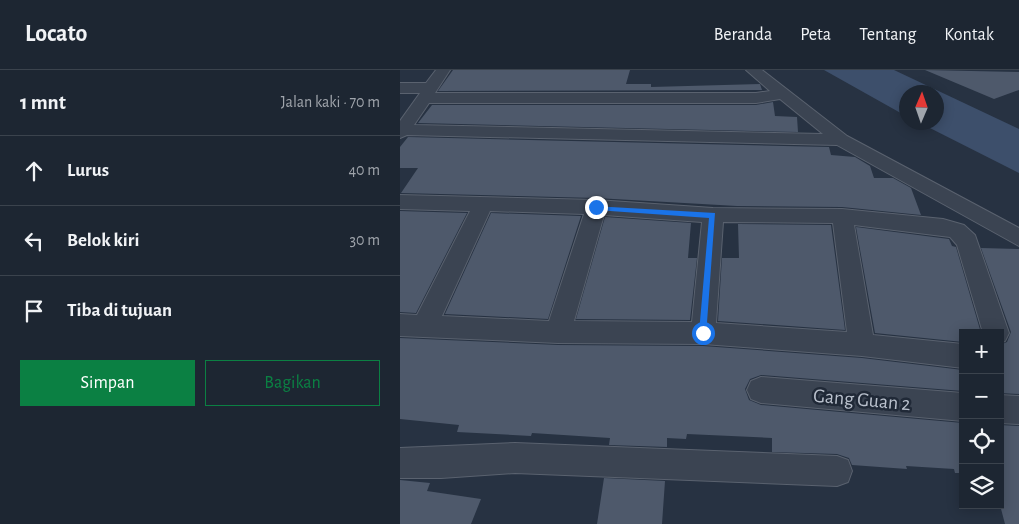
<!DOCTYPE html>
<html lang="id">
<head>
<meta charset="utf-8">
<style>
  :root { --surface:#1d2632; --page:#2a323e; --text:#f1f3f6; --muted:#a0a5ac; --line:#3b434d; --accent:#0b8043 }
  body { margin:0; font-family:"Alegreya Sans",sans-serif; background:var(--page); color:var(--text) }
  .controls { position:absolute; right:15px; bottom:15px; display:grid; overflow:hidden; border-radius:0px; box-shadow:0 2px 12px #0003 }
  .controls button { width:45px; height:45px; display:grid; place-items:center; padding:0; border:0; border-bottom:1px solid var(--line); background:var(--surface); color:var(--text); font:25px sans-serif }
  .compass { position:absolute; left:499px; top:15px; width:45px; height:45px; border-radius:50%; background:var(--surface); box-shadow:0 2px 12px #0003; rotate:2deg }
  .stop { position:absolute; width:15px; height:15px; margin:-11px; border:4px solid #1a73e8; border-radius:50%; background:#fff }
  .stop.end { background:#1a73e8; border-color:#fff; box-shadow:0 1px 5px #0008 }
  .list { margin:0; padding:0; list-style:none }
  h2 { display:flex; justify-content:space-between; align-items:center; height:65px; margin:0; padding:0 20px; font-size:21px }
  h2 small { font-size:16px; font-weight:400; color:var(--muted) }
  .list li { display:grid; grid-template-columns:32px 1fr auto; gap:15px; align-items:center; box-sizing:border-box; height:70px; padding:0 20px; border-top:1px solid var(--line) }
  .list b { display:block; font-size:19px; white-space:nowrap }
  .list em { font-size:16px; font-style:normal; color:var(--muted) }
  .actions { display:flex; gap:10px; padding:15px 20px }
  .actions a { flex:1; padding:11px 0; border:1px solid var(--accent); border-radius:0px; text-align:center; font-size:18px; color:var(--accent) }
  .actions .main { background:var(--accent); color:#fff }
  .icon { flex:none; width:28px; height:28px; fill:none; stroke:currentColor; stroke-width:2; stroke-linecap:round; stroke-linejoin:round }
  .map { position:relative; flex:none; width:619px; height:454px; overflow:hidden }
  header { display:flex; align-items:center; gap:30px; box-sizing:border-box; height:70px; padding:0 25px; background:var(--surface); border-bottom:1px solid var(--line) }
  header strong { font-size:24px }
  nav { display:flex; gap:28px; margin-inline-start:auto; font-size:18px }
  main { display:flex }
  aside { flex:1; background:var(--surface) }
  .map>svg:first-child { display:block }
  .water { fill:#3d4f6b }
  .building { fill:#4e596b }
  .lines { fill:none; stroke-linecap:round; stroke-linejoin:round }
  .minor-casing { stroke:#5a626f; stroke-width:2 }
  .minor { fill:#3b4452; fill-rule:evenodd }
  .route { fill:#1a73e8 }
  .labels { text-anchor:middle; stroke-width:5; stroke-linejoin:round; paint-order:stroke }
  .street-label { font-size:20px; fill:#b9c0cc; stroke:#202937 }
</style>
</head>
<body>
<header>
<strong>Locato</strong>
<nav><a>Beranda</a><a>Peta</a><a>Tentang</a><a>Kontak</a></nav>
</header>
<main>
<aside>
<h2>1 mnt<small>Jalan kaki · 70 m</small></h2>
<ul class="list">
<li><svg class="icon" aria-label="ahead" viewBox="0 0 24 24"><path d="M12 20V5M6 11l6-6 6 6"/></svg><div><b>Lurus</b></div><em>40 m</em></li>
<li><svg class="icon" aria-label="left" viewBox="0 0 24 24"><path d="M17 20v-9H6M10 6l-5 5 5 5"/></svg><div><b>Belok kiri</b></div><em>30 m</em></li>
<li><svg class="icon" aria-label="arrive" viewBox="0 0 24 24"><path d="M6 21V4h12l-3 4 3 4H6"/></svg><div><b>Tiba di tujuan</b></div></li>
</ul>
<div class="actions"><a class="main">Simpan</a><a>Bagikan</a></div>
</aside>
<div class="map">
<svg width="619" height="454" viewBox="0 0 619 454">
  <rect width="100%" height="100%" fill="#273242"/>
  <path class="water" d="M424 0H494L619 59V103L520 53 536 52V22H507L506 46Z"/>
  <path class="building" d="M53 0H230L226 14H251V17L360 14 362 20 38 21Z
    M525 0 619 2V20L594 29Z
    M373 32 375 46 397 47 398 62 18 53 32 35H356Z
    M8 67 429 77 431 85 455 87 470 96 474 108H493L511 118 521 145 442 137 337 136 196 128 1 123 18 98H0V77Z
    M0 141 67 143 16 243 0 242Z
    M91 143 181 146 148 249 45 244Z
    M205 147 291 153 288 188H297L290 250 176 249Z
    M338 154 431 155 445 260 318 251 322 188H339Z
    M456 157 549 169 552 176 556 177 581 263H563V272L475 263Z
    M581 178 619 179V324L600 323V275L607 272 611 262Z
    M0 268 158 275 303 276 462 288 563 300V321L361 305 350 309 345 319 349 330 361 335 563 353V403H555L554 399 506 396 507 399 452 395 449 388 437 384 372 382V368L287 364 286 369 267 368V377L209 375 210 368 132 363 131 366 57 362 59 355 0 349Z
    M600 355 619 356V454H605L600 435Z
    M204 408 265 411 262 454H197Z
    M0 410 30 413 27 421 81 429 71 454H0Z"/>
  <g class="lines">
    <g class="minor-casing">
      <path id="minor" d="M36 0H50L35 23H356L370 21 346 0H362L447 66 619 158V176L437 75 7 65 0 68V51L20 23H0V13H26ZM380 29 423 64 14 55 29 33H356Z
        M0 125 196 130 313 138 442 139 543 149 564 155 575 165 609 263 605 271 600 273V263H583L557 175 550 167 454 155 473 265 563 274V298L462 286 303 274 158 273 0 266V244L17 245 70 141 0 139ZM90 141 184 144 149 251 42 246ZM204 145 302 152 292 252 174 251ZM323 152 433 153 447 262 316 253Z
        M361 307 563 323V351L361 333 351 329 347 320 351 311Z
        M600 325 619 326V354L600 353Z
        M115 373 437 386 448 390 452 401 448 412 437 416 115 403 41 408H0V378Z"/>
    </g>
    <use href="#minor" class="minor"/>
  </g>
  <path class="route" d="M193 136 315 143 306 266 303 267 299 263 309 148 196 140Z"/>
  <g class="labels">
    <g class="street-label">
      <text transform="translate(462 329) rotate(5)" y="7">Gang Guan 2</text>
    </g>
  </g>
</svg>
<div class="controls">
<button>+</button>
<button>−</button>
<button><svg class="icon" aria-label="locate" viewBox="0 0 24 24"><circle cx="12" cy="12" r="6"/><path d="M12 2v4M12 18v4M2 12h4M18 12h4"/></svg></button>
<button><svg class="icon" aria-label="layers" viewBox="0 0 24 24"><path d="M12 4l9 5-9 5-9-5zM3 14l9 5 9-5"/></svg></button>
</div>
<svg class="compass" viewBox="-18 -18 36 36"><path d="M0-13l5 13h-10z" fill="#e53935"/><path d="M0 13l5-13h-10z" fill="#a0a5ac"/></svg>
<div class="stop" style="left:303px;top:263px"></div>
<div class="stop end" style="left:196px;top:137px"></div>
</div>
</main>
</body>
</html>
